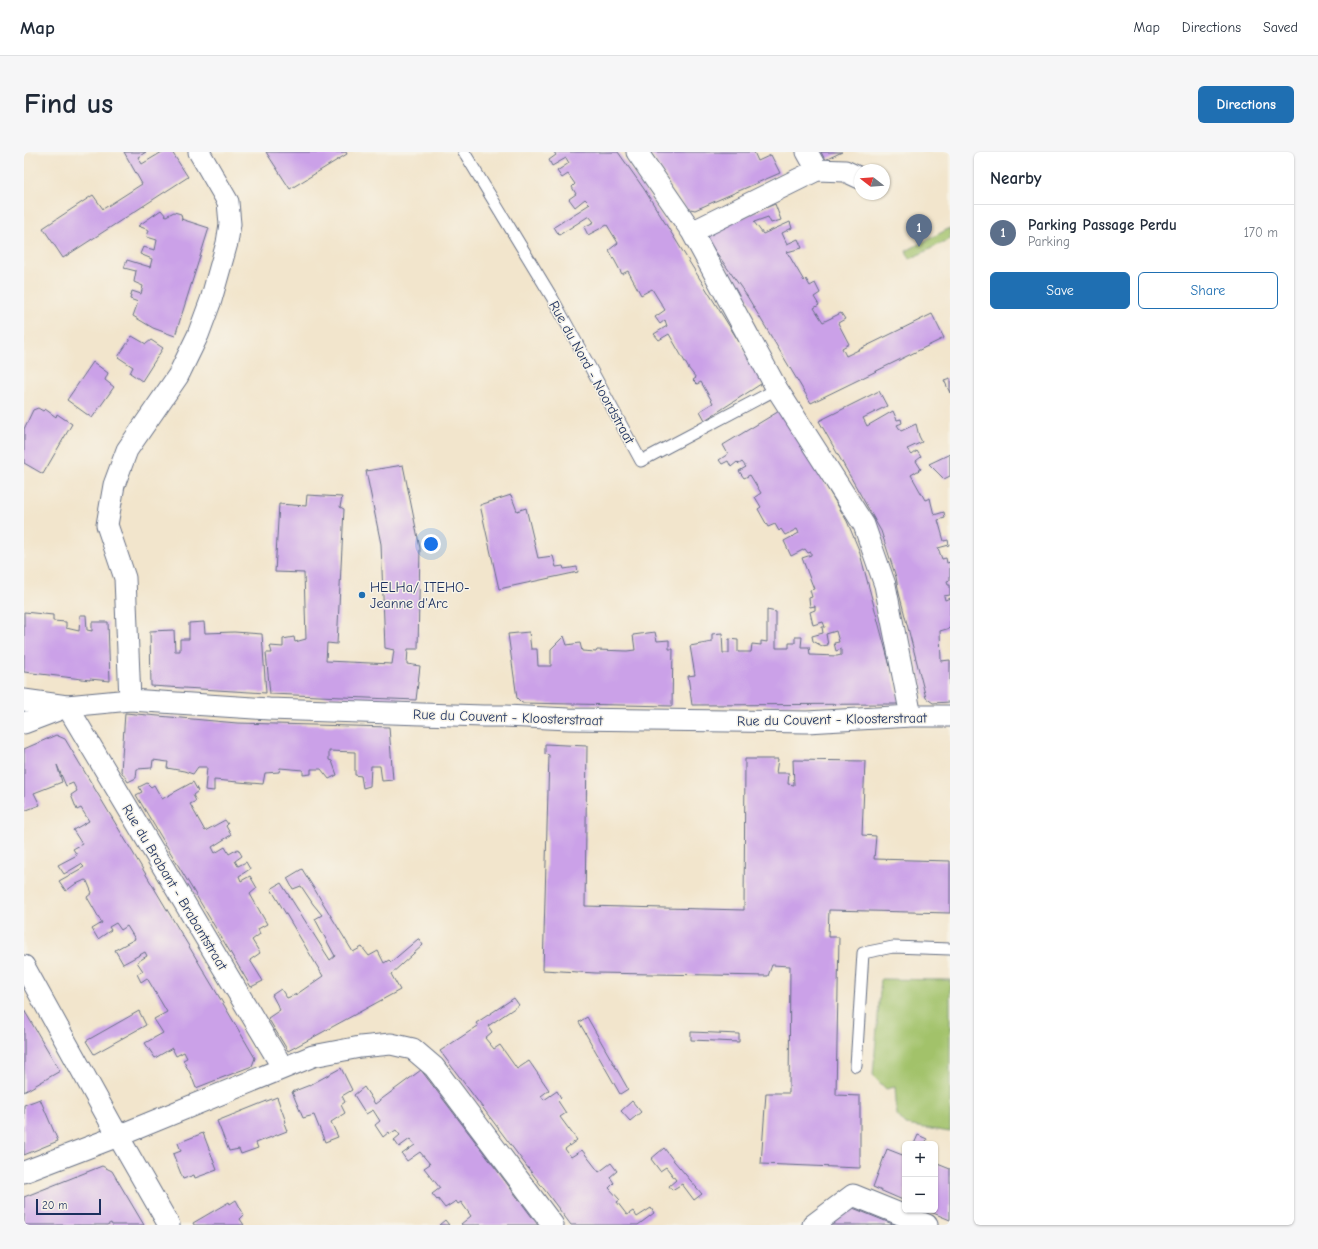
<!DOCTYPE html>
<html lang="en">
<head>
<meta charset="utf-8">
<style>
  :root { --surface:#fff; --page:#f6f6f7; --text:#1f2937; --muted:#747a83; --line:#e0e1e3; --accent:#1f6fb2 }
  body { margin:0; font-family:"Comic Neue",sans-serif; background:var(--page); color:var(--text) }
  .controls { position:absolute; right:12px; bottom:12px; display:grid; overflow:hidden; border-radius:6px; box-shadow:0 1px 3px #0004 }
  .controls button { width:36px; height:36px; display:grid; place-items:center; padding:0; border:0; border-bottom:1px solid var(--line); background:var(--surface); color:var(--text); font:20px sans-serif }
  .compass { position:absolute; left:830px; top:12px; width:36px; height:36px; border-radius:50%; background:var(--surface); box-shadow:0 1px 3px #0004; rotate:287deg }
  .scale { position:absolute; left:12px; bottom:10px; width:65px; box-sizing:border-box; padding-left:4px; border:2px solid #1b2f5e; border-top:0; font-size:11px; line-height:14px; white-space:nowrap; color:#1b2f5e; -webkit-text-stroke:3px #f7f3e8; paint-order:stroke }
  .you { position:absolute; left:407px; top:392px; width:14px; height:14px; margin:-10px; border:3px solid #fff; border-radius:50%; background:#1a73e8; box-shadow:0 0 0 6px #1a73e833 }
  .badge { display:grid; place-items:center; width:26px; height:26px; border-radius:50%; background:var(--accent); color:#fff; font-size:13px; font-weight:700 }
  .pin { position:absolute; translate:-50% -33px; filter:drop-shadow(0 1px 2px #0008) }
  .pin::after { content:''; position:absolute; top:21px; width:14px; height:12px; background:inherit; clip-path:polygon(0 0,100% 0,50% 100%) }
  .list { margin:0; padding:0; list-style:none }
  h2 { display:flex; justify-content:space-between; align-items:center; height:52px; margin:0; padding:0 16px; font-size:17px }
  h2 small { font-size:13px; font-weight:400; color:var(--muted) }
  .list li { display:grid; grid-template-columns:26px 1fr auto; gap:12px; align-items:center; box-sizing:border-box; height:56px; padding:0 16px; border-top:1px solid var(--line) }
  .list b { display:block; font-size:15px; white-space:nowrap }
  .list p { margin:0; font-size:13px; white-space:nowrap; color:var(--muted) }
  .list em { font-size:13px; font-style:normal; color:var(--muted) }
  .actions { display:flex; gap:8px; padding:12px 16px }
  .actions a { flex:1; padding:9px 0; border:1px solid var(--accent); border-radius:6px; text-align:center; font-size:14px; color:var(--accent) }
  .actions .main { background:var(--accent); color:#fff }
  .map { position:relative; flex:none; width:926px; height:1073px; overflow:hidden; border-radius:6px }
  header { display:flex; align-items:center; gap:24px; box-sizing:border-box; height:56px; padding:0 20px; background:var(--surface); border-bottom:1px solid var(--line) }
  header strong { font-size:19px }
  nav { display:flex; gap:22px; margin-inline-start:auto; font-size:14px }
  .intro { display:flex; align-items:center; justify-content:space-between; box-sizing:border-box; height:96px; padding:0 24px }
  h1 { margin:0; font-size:28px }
  .button { padding:10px 18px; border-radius:6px; background:var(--accent); color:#fff; font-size:14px; font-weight:700 }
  main { display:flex; gap:24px; padding:0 24px }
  aside { flex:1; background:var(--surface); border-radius:6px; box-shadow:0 1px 3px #0004 }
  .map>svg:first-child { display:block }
  .green { fill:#a2c26b; stroke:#5e7864 }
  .building { fill:#cba1e8 }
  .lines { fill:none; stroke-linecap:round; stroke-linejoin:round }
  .service-casing { stroke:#666f84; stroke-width:13 }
  .minor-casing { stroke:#666f84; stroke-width:23 }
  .service { stroke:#fff; stroke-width:11 }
  .minor { stroke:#fff; stroke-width:21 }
  .poi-dot { fill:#1f6fb2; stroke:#f7f3e8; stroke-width:1.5 }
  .labels { text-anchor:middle; stroke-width:3; stroke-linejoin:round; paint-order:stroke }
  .street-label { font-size:14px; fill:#1b2f5e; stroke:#f7f3e8 }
  .poi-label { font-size:14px; fill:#1b2f5e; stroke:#f7f3e8; text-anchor:start }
</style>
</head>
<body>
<header>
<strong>Map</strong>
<nav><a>Map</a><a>Directions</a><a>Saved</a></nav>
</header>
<div class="intro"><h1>Find us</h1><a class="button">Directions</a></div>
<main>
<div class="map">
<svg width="926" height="1073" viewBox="0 0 926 1073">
  <rect width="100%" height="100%" fill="#f7f3e8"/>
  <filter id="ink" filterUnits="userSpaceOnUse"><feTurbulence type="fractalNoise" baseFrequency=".025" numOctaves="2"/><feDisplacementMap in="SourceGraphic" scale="8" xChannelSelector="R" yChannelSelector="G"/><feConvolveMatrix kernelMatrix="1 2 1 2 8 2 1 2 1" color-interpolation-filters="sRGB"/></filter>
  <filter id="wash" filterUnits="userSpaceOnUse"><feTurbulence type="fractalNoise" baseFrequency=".012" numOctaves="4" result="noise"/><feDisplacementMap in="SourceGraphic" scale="16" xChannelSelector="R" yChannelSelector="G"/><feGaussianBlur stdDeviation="0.9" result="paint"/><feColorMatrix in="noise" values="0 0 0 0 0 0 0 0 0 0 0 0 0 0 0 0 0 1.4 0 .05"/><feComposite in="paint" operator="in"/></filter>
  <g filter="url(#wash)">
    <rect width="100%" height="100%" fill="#f2e5cc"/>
    <path class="green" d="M926 76V87L886 107 882 99Z
      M857 827 926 828V980L882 973 873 963 871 935 862 937 849 924Z"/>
    <g id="blocks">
      <path class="building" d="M100 0H122L114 5 118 12 138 0H148L164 25 39 106 19 76 69 43 79 57 118 32Z
        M242 0H322L323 2 266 37Z
        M530 0H594L620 37 740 230 681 268 676 259 689 251 677 230 673 232 669 228 672 226 665 217 645 182 635 188 630 182 643 174 641 168 636 172 631 165 641 158 628 137 617 143 604 119 598 122 585 98 594 91 586 78 583 73 564 83 560 75 570 70 565 64 535 83 530 75 566 52 561 47 551 55 545 47 552 42 548 35 551 32 544 22 538 26 533 19 545 11 542 6 528 14 525 8 532 3Z
        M626 0H730L734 9 747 3 756 21 671 58 662 56Z
        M797 0H818L801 8Z
        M751 52 757 68 747 71 744 65 730 70 739 82 766 70 768 76 758 81 763 92 774 87 778 96 763 100 780 129 782 127 786 134 791 131 796 141 790 145 795 153 790 156 799 170 817 161 821 167 814 171 825 192 818 196 822 204 908 162 920 186 787 251 723 144 682 86 684 80Z
        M137 58 142 64 150 60 157 62 158 67H157L185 76 151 184 129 176 109 164 114 150 106 147 108 139 117 142 119 134 110 130 112 119 100 116 103 108 126 115 128 107 116 102 119 95 131 98 133 88 123 85 125 78 114 74Z
        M108 184 122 192 127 188 139 196 118 229 106 221 109 215 94 205Z
        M69 210 84 221 81 228 90 235 68 266 43 248Z
        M926 226V241L920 228Z
        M855 239 863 254 839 266 843 274 869 259 873 268 877 267 878 271 873 273 877 279 892 272 895 284 898 290 883 297 888 303 893 299 897 305 892 309 897 317 887 323 901 348 906 346 910 363 920 360 921 366 914 368 920 389 924 388 925 393 914 396 918 407 922 406 923 411 926 410V428L923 429 924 433H926V443L920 444 921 448 926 446V476L916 479 917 509 926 508V550L909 551 902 546 875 441 872 425 857 379 795 269Z
        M14 256 19 259 21 257 32 265 33 262 48 272 19 322 0 311V277L9 258Z
        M757 258 823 369 835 398 875 548 873 552 668 553 664 524 671 523 666 494 688 490V482L698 481 699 501H705V487L714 488V500H727L728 492 737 493V489L743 490V458L752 460V496H765V491H771V485H778L777 495H785L786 503 813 504 817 503V497L812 499 810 491 815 490 812 479 802 482 804 493 798 494 789 489 788 484 799 481 798 475H801L799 470 789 473 786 460 791 458V454L786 455 785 446 788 445 786 438 790 437 778 406 787 403V400L784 401 781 397 767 404 760 389 775 381 773 377 761 383 757 377 755 379 751 372 744 375 734 357 737 355 731 345 737 341 726 323 720 326 715 319 722 315 718 310 715 312 713 310 707 315 704 309 698 312 695 308 704 302 699 293Z
        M926 302V324L920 327 905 312Z
        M379 313 396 396 394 497H384L383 512 396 514 392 548 246 542 242 501H248L246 494 259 495V487L270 485 271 490 282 487 280 421 251 420 255 352 282 354 283 343 318 345 316 355 320 357 313 492 303 491 302 509 368 512 370 498 361 496 357 392 342 319Z
        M487 343 493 359 502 356 514 406 529 404 532 415 539 414 540 417 553 415 554 420 475 437 456 353Z
        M0 460 29 463V469L42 470V476L55 479 56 463H62L63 478 68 479V470H84L86 529 66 527V528L0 520Z
        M180 470 181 481 210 480 238 482 242 541 127 534 126 479 150 478 151 499H156V487H165V471Z
        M505 480 507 497H513L514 514H527V497L540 484 543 493 556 491 558 499 572 500 573 498 603 499 611 498 609 483 631 480 633 489 645 488V497H649L648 554 498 551 493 546 484 482Z
        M101 561 213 571 365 575 369 628 358 629 356 614H347L346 634 339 636 337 624 331 623V600L305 599V608L308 609 313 623 305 627 297 617H287V622L279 623V618L256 616 255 620 241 621 239 632 190 628V639L181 638 183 615H174L169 622 160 619 143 616 144 610 129 608 128 616 113 617 112 626 104 630 97 619Z
        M32 583 41 587 197 848 231 906 228 914 172 936 167 923 159 908 163 906 160 900 152 904 148 896 131 906 121 891 139 881 130 867 143 860 123 826 117 830 113 822 119 819 113 810 123 804 121 800 99 812 91 798 111 787 103 774 97 778 92 771 85 775 87 778 74 787 68 777 78 771 63 745 68 741 63 729 61 728 50 733 42 739 35 729 60 715 57 712 40 722 34 713 53 703 49 697 58 692 49 678 65 669 57 656 53 658 47 643 53 639 49 631 42 634 33 613 38 630 10 641 16 653 0 659V597Z
        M521 592 563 594 561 754 720 758 721 607H754L752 621H765L764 632 770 633 769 608 841 609 838 683 852 684 850 707 926 709V761L805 758 804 785H815L812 943 836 944V1016L737 1012 742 941H765L766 814 748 813 744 824 572 821 519 818 525 603 521 602Z
        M169 630 174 639 169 643 172 649 166 652 181 679 201 668 204 672 202 674 207 683 188 695 191 701 201 695 205 702 214 697 218 704 211 709 214 714 222 710 226 717 215 724 217 729 226 724 233 736 226 742 243 772 234 777 236 782 228 788 236 801 226 808 239 829 227 835 112 643 118 640 115 635 123 631 127 635 130 633 138 647Z
        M278 717 329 800 338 795 345 804 354 799 360 811 365 808 367 810 394 787H395L399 793 367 822 376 838 264 899 244 866 256 858 248 843 257 837 263 846 273 842 299 824 247 737 257 731 306 808 311 804 291 767 298 763 289 752 277 734 269 737 263 726Z
        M490 846 495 853 464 874 468 880 461 886 470 897 476 893 493 917 505 909 525 938 517 944 520 948 533 939 537 946 534 949 542 961 536 965 553 988 541 997 547 1005 558 998 575 1020 587 1011 593 1019 586 1025 590 1031 585 1036 596 1048 593 1050 603 1063 609 1059 613 1065 627 1056 630 1061 614 1073H547L416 899 454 874 452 871Z
        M0 858 36 919 0 940Z
        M115 859 122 873 70 902 62 889Z
        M563 865 604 937 596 942 555 870Z
        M667 880 715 882V890L667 888Z
        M317 916 328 938 318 944 321 950 317 953 321 961 307 970 314 985 301 990 290 963 279 966 268 940 286 933Z
        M397 918 475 1021 514 1073H438L437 1072 447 1064 437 1050 434 1052 432 1049 421 1056 414 1047 413 1048 408 1042 416 1036 400 1016 406 1012 396 1000 383 1009 378 1002 391 993 386 987 375 995 370 988 376 983 372 978 366 982 365 980 359 985 351 973 356 969 349 958 342 962 330 943 340 935 351 952Z
        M253 945 262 970 260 971 263 979 232 991 234 996 217 1002 215 997 205 999 193 969Z
        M16 947 34 989 0 1003V953Z
        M608 949 617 960 606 969 597 959Z
        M179 981 193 1018 171 1026 170 1023 159 1027 149 1002 157 999 154 991Z
        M894 983 903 987 901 992H890Z
        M640 996 650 1009 678 1042 670 1048 658 1032 648 1038 645 1034 652 1028 642 1015 636 1019 627 1007Z
        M863 997 881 1004V1049L849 1035Z
        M911 1011 926 1017V1068L902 1058H911Z
        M78 1014 88 1019 120 1073H88L87 1071 83 1073H0V1045Z
        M212 1048 220 1063 216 1067 220 1073H170L169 1071 205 1050 206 1052Z
        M829 1056 871 1073H806Z
        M421 1068 425 1073H415Z"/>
    </g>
  </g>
  <g filter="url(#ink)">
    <use href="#blocks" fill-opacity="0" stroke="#666f84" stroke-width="1"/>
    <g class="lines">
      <g class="service-casing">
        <path id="service" d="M440 0 529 147 617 309 753 237
          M832 914 839 801 869 795 926 797"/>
      </g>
      <g class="minor-casing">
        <path id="minor" d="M613 0 668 80 753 237 840 373 861 433 887 564
          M783 0 793 18
          M668 80 793 18 821 19 836 26
          M0 548 43 554 106 548 245 557 459 564H481L545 567 783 570 887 564H926
          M106 548 101 426 83 373 90 333 103 298 154 224 174 183 187 148 203 91 206 72 204 50 175 0
          M43 554 259 916
          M0 571 42 555
          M0 814 94 984 145 1073
          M0 1020 94 984 289 904 336 895 367 892 389 897 410 915 529 1073
          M789 1073 829 1043 903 1073"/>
      </g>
      <use href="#service" class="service"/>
      <use href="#minor" class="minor"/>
    </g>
  </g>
  <circle class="poi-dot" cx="338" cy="443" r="4"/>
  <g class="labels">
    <g class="street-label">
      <text transform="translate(568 220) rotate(61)" y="5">Rue du Nord - Noordstraat</text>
      <text transform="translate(484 565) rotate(2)" y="5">Rue du Couvent - Kloosterstraat</text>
      <text transform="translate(808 567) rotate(-1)" y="5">Rue du Couvent - Kloosterstraat</text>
      <text transform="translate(151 735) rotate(59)" y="5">Rue du Brabant - Brabantstraat</text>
    </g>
    <g class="poi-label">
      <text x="346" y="440">HELHa/ ITEHO-<tspan x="346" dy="16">Jeanne d'Arc</tspan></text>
    </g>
  </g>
</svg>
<div class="controls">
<button>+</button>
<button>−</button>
</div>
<svg class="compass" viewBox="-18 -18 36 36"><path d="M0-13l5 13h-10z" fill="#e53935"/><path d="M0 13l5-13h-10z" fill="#747a83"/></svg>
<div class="scale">20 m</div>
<div class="you"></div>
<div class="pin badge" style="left:895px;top:95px;background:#5c6f8a">1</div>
</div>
<aside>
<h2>Nearby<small></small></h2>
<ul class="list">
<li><span class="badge" style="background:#5c6f8a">1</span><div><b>Parking Passage Perdu</b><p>Parking</p></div><em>170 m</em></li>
</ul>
<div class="actions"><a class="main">Save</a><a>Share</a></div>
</aside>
</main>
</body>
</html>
